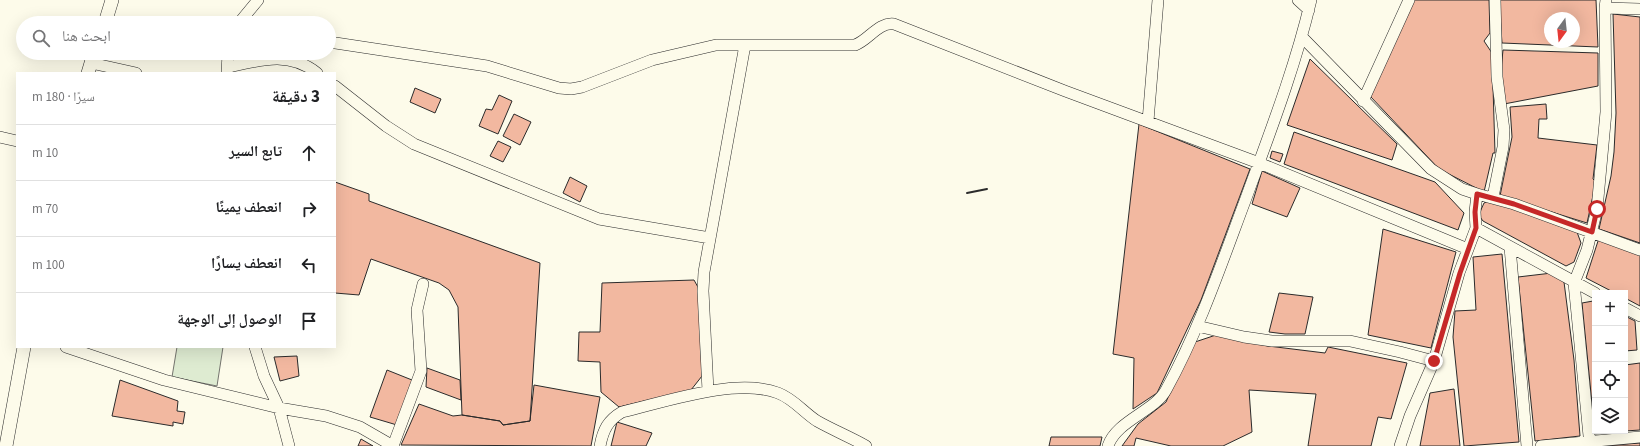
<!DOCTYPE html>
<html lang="ar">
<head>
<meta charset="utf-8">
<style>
  :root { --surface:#fff; --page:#f6f6f6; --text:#202124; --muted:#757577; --line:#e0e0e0 }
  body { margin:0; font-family:"Source Sans 3","Noto Naskh Arabic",sans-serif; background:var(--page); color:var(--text); direction:rtl }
  .controls { position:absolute; right:12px; bottom:12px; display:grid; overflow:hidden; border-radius:0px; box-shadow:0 4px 16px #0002 }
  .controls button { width:36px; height:36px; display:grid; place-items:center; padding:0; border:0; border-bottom:1px solid var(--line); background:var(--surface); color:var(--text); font:20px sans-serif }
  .compass { position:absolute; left:1544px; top:12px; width:36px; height:36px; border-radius:50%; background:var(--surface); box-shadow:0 4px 16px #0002; rotate:195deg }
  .stop { position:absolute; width:12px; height:12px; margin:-9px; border:3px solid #c62828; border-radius:50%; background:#fff }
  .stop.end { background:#c62828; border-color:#fff; box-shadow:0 1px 4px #0008 }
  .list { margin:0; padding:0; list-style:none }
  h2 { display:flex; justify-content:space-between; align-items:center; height:52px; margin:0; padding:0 16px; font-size:17px }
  h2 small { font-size:13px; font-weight:400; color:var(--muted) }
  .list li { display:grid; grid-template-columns:26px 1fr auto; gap:12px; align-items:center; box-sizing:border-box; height:56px; padding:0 16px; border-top:1px solid var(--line) }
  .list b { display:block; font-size:15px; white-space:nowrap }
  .list em { font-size:13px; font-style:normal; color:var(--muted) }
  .icon { flex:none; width:22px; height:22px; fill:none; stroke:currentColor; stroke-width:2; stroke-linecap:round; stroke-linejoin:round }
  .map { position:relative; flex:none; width:1640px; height:446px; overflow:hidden; direction:ltr }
  .search { position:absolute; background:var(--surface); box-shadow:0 4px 16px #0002; left:16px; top:16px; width:320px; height:44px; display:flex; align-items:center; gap:10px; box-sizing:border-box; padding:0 14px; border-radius:22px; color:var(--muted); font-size:15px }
  .panel { position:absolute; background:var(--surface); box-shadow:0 4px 16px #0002; left:16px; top:72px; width:320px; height:276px; border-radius:0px; direction:rtl }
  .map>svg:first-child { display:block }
  .green { fill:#deebd1; stroke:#74746e }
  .building { fill:#f2b8a0; stroke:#2b2b2b; fill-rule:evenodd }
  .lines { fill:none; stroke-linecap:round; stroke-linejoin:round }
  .minor-casing { stroke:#2b2b2b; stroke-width:12 }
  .tertiary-casing { stroke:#2b2b2b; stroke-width:14 }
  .minor { stroke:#fdfbea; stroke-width:11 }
  .tertiary { stroke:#fdfbea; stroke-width:13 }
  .wall { stroke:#2b2b2b; stroke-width:2 }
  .route { stroke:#c62828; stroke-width:5 }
</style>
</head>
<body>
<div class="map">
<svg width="1640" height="446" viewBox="0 0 1640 446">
  <rect width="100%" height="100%" fill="#fdfbea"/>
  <path class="green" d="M177 347H223L217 386 172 377Z"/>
  <path class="building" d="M1412 0H1489L1490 33 1484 41 1492 53 1495 153H1493L1484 192 1439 169 1370 96Z
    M1499 0H1596L1598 47 1502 43ZM1550 18H1574V42H1550Z
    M1613 14 1640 17V243L1599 229 1611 176 1614 152 1616 113Z
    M1503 50 1598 53V86L1504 104 1501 70Z
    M1310 59 1397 144 1392 160 1287 125Z
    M415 88 441 99 435 113 410 102Z
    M499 95 512 101 498 134 479 126 486 109 492 110Z
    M1546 104 1547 119H1539L1538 138 1597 145 1593 179 1596 182 1587 223 1500 196 1512 137 1510 107Z
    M514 114 531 122 520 145 503 136Z
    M1139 124 1250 169 1201 300 1157 393 1133 409 1134 358 1113 354Z
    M1294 132 1435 182 1464 213 1458 230 1284 164Z
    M498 141 511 147 503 162 490 156Z
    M1272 151 1283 154 1280 162 1270 158Z
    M1262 171 1300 188 1287 217 1252 204Z
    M570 177 587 186 580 202 563 193Z
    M335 182 369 194V201L540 263 530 421 503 425 500 421 462 415 458 307 449 290 439 283 371 259 359 295 335 293Z
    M1493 199 1577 232 1581 243 1574 262 1566 266 1483 221 1480 217V212L1484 203Z
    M1383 229 1456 252 1431 348 1368 335Z
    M1599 238 1640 253V306L1625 298V293H1615L1586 278Z
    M1502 254 1519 442 1464 446 1453 337 1455 311 1476 310 1473 257Z
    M1552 273 1564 282 1574 360 1580 436 1535 441 1518 277Z
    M694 280 699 289 702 376 691 390 619 407 601 392 600 362 578 361 579 332H600L602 283Z
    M1279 293 1313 297 1305 334H1285L1269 332Z
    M1593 301 1595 302V431H1624L1595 434 1582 303Z
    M1625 316 1635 321 1637 350 1625 351Z
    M1216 335 1268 346 1325 353 1328 347 1407 363 1391 419 1378 417 1371 446H1308L1316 394 1249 390 1252 432 1223 446H1171L1136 438 1134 446H1122L1138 424 1166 402 1192 343Z
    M297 356 299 376 280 381 274 357Z
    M1640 363V430L1625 431V365Z
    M427 368 460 380 461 400 426 387Z
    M387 370 417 382 397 425 370 417Z
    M120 380 178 401 177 411 185 412 183 424 173 422V426L112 416Z
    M534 385 600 397 591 446 401 445 419 404 453 416 462 415 500 421 503 425 530 421Z
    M1454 389 1460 446H1420L1430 393Z
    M617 422 652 433 646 446H611Z
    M1051 437H1102L1100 446H1049Z
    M361 439 373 446H358Z
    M1640 443V446H1602Z"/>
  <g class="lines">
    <g class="minor-casing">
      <path id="minor" d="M1298 0 1309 10
        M1606 0 1605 8 1640 9
        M239 23 258 0
        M1302 37 1431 169 1462 189 1477 194 1475 212 1476 228 1459 273 1434 361 1410 416 1400 446
        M329 42 487 66 559 88 571 89 582 87 652 60 716 45H855C869 40 878 22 894 24L1065 91 1259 163 1468 249
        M91 63 136 73
        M228 67C260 60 289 51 317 73
        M227 73 228 53
        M335 86 386 126 414 144 599 219 710 238
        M1363 101 1409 0
        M1148 121 1158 0
        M0 137 17 141
        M1477 194 1514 204 1640 250
        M1493 197 1503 147 1504 130 1497 77 1495 0
        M1476 228 1595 293
        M1510 247 1527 446
        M1625 308 1640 316
        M1197 326 1244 337 1272 341H1350L1400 352 1434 361
        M66 347 164 380 279 408 326 416 360 427 393 446
        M255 347 264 376 279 408 289 446
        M708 391 703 291 704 272 745 45
        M393 446 421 371 417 310 423 284
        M600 446C603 430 608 420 622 412 665 402 736 377 778 393 794 399 803 412 817 421 833 430 850 437 866 446
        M1108 446C1116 421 1155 411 1166 390 1199 330 1221 265 1245 201 1269 135 1295 68 1311 0
        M1541 446 1640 437
        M1590 446 1574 283 1587 250 1597 209 1606 112 1605 8"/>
    </g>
    <g class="tertiary-casing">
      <path id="tertiary" d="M105 23 112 0
        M88 73 94 53
        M6 446 24 347"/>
    </g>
    <use href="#minor" class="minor"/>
    <use href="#tertiary" class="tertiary"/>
    <path class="wall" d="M967 193 987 189"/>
  </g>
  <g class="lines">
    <path class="route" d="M1434 361 1460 273 1476 228 1475 212 1477 194 1514 204 1592 232 1597 209"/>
  </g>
</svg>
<div class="controls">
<button>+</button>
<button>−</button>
<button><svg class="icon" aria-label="locate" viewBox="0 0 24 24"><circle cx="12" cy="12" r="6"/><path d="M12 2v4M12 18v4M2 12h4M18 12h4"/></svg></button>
<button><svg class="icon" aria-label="layers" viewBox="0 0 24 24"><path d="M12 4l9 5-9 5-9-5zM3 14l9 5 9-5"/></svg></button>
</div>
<svg class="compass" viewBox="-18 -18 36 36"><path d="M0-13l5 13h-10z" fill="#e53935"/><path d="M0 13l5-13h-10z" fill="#757577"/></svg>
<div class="stop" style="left:1597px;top:209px"></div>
<div class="stop end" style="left:1434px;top:361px"></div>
<div class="search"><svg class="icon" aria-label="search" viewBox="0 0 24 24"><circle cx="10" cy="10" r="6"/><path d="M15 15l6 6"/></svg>ابحث هنا</div>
<section class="panel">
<h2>3 دقيقة<small>سيرًا · 180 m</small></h2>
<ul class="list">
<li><svg class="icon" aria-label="ahead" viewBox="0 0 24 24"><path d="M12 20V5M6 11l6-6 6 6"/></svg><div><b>تابع السير</b></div><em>10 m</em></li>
<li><svg class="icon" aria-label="right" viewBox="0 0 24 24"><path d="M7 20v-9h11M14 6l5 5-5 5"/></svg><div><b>انعطف يمينًا</b></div><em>70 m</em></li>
<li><svg class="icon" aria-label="left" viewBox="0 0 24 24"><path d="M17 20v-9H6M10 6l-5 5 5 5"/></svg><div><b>انعطف يسارًا</b></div><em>100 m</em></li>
<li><svg class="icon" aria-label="arrive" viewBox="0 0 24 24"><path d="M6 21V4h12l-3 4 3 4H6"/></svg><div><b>الوصول إلى الوجهة</b></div></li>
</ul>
</section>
</div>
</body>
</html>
